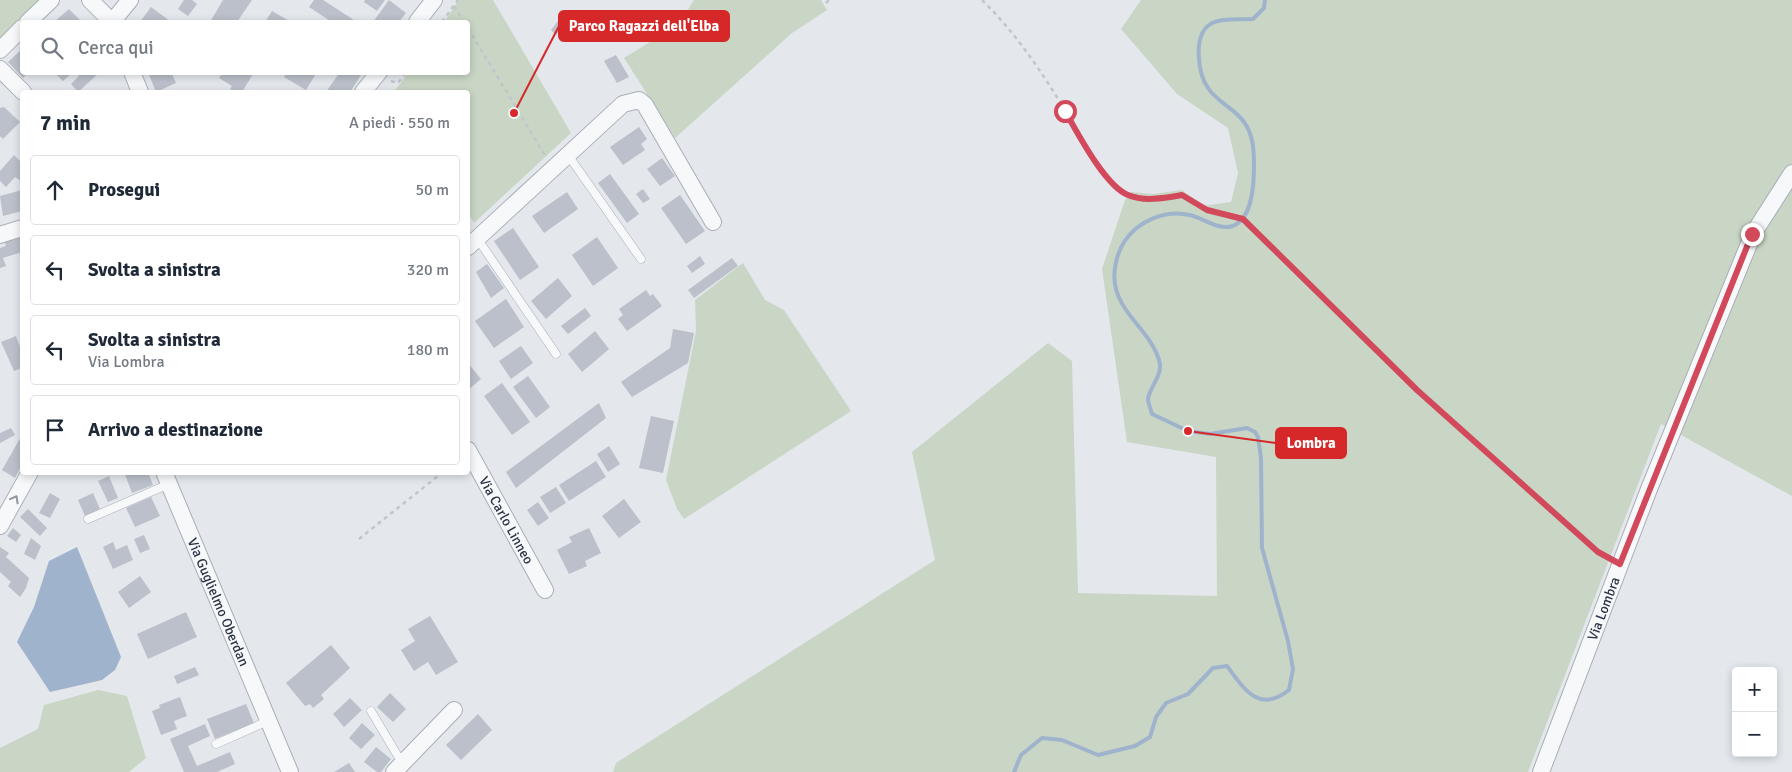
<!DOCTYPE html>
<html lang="it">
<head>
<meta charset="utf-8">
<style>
  :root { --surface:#fff; --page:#f6f6f7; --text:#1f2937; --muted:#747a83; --line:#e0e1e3 }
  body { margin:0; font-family:Signika,sans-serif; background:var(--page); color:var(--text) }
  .controls { position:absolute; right:15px; bottom:15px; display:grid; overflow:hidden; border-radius:5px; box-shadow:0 2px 8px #0003 }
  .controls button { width:45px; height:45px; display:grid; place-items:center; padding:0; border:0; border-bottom:1px solid var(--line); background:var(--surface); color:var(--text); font:25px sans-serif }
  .stop { position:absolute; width:15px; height:15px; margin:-11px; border:4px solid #d1495b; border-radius:50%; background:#fff }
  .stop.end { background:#d1495b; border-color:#fff; box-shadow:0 1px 5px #0008 }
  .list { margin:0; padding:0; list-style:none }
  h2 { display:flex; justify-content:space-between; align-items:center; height:65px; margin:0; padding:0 20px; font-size:21px }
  h2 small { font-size:16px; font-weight:400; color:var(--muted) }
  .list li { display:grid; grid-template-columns:32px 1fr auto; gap:15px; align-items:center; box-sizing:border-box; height:70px; margin:0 10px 10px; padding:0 10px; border:1px solid var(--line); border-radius:5px }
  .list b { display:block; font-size:19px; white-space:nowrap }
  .list p { margin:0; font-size:16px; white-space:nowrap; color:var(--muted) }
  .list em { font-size:16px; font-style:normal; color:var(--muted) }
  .icon { flex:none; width:28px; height:28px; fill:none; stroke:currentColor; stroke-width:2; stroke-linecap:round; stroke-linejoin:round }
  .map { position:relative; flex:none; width:1792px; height:772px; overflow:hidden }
  .search { position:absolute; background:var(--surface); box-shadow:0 2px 8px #0003; left:20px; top:20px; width:450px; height:55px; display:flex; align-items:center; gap:12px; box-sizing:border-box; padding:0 18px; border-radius:5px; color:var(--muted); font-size:19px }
  .panel { position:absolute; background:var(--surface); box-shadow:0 2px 8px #0003; left:20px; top:90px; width:450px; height:385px; border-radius:5px }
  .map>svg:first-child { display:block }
  .green { fill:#c9d6c5 }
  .water { fill:#9fb4cc }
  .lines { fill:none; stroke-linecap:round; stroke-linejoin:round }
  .stream { stroke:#9fb4cc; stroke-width:4 }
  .building { fill:#bbc0ca }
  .service-casing { stroke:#a9aeb7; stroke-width:9 }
  .minor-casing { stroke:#a9aeb7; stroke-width:18 }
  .path { stroke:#c2c5cb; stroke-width:2.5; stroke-dasharray:4 4; stroke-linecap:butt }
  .service { stroke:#f7f8fa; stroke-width:8 }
  .minor { stroke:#f7f8fa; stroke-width:16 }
  .oneway { stroke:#9196a0 }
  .route { stroke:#d1495b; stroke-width:6 }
  .labels { text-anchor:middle; stroke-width:5; stroke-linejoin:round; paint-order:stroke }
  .street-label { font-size:14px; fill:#2b3445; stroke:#f4f6f9 }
  .leader { fill:none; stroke:#d62828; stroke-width:2 }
  .callout-dot { fill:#d62828; stroke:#f4f6f9; stroke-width:2 }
  .callout { fill:#d62828; stroke:#d62828; stroke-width:2 }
  .callout-label { font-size:15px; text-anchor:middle; font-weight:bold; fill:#fff }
</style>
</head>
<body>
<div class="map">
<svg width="1792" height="772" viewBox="0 0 1792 772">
  <rect width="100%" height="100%" fill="#e4e7ec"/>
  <path class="green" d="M0 0H43L0 40Z
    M459 0H493L571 133 474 223 468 213V92H394L408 73 468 72V22H444Z
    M694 0H821L827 10 792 33 675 138 624 58 679 24Z
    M1141 0H1792V496L1661 424 1528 772H613L616 763 935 560 912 452 1048 343 1072 361 1078 593 1217 596 1216 457 1127 442 1102 269 1125 200 1131 192 1154 194 1182 190 1202 206 1231 202 1238 173 1228 128 1177 94 1121 29Z
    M743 263 765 300 784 310 851 411 684 519 677 509 666 480 696 331 695 300Z
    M98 690 127 696 146 758 129 772H0V748L38 729 44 705Z"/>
  <path class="water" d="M77 547 121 657 115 670 102 680 50 692 17 642 34 607 49 561Z"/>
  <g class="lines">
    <path class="stream" d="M1014 772 1021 755 1042 738 1062 740 1098 755 1135 746 1150 737 1156 717 1166 703 1188 694 1213 668 1227 666C1244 689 1259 714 1289 690L1293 669 1288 641 1262 548 1261 458 1258 437 1255 432 1247 428 1210 434 1188 431 1152 414C1151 410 1148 403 1148 399 1150 386 1164 374 1159 360 1151 333 1123 316 1116 289 1112 274 1116 255 1124 242 1138 221 1165 209 1190 215 1203 218 1219 231 1233 226 1253 218 1254 183 1254 165 1254 150 1253 134 1244 122 1235 109 1217 102 1208 88 1198 74 1193 37 1209 25 1219 17 1241 20 1253 19L1264 8 1265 0"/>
  </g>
  <path class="building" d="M184 0H192L197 4 188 16 178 9Z
    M223 0H252L237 22H210Z
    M314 0H323L357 22H332L309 7Z
    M365 0H385L377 11 364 2Z
    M389 0 406 13 399 22H373Z
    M151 7 170 21 169 22H140Z
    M69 9 82 22H54Z
    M272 11 291 22H265Z
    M561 17 567 22 556 35 551 30Z
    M22 49V72H29L23 78 8 62Z
    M616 55 629 77 617 83 604 61Z
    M58 72H70L71 74 63 81 56 74Z
    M76 72H100L78 92 71 84 79 76Z
    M148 72H171L176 83 156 92Z
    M223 72H251L253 74 242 92H236L230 89 232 86 219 78Z
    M287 72H317L306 90 284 77Z
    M340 72H363L350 92H326Z
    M4 107 20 122 3 139 0 136V108Z
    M639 127 647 139 641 144 645 150 623 165 610 147Z
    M14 155 22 163V180L21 181 15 177 6 187 0 181V171Z
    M662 158 675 176 660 186 647 169Z
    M610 174 639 214 627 223 598 183Z
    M643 189 650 199 643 203 636 194Z
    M22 190V211L3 216 0 196Z
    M567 192 578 209 544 233 532 216Z
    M680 195 705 231 686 244 661 208Z
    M513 228 539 267 520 280 494 241Z
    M22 235V252L3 258 6 266 0 268V248L6 246 4 240Z
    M597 237 618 268 593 286 572 255Z
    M700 256 705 264 692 273 687 266Z
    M732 258 738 266 694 298 688 290Z
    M487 264 504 288 491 298 476 272Z
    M558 278 572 296 546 319 531 301Z
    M646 290 650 296 653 294 662 306 627 331 618 319 623 315 619 309Z
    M506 299 524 327 494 348 475 321Z
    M585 308 591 316 568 334 561 326Z
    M673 329 694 333 688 363 632 397 621 382 670 348Z
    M595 331 609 349 582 372 568 354Z
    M16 336 22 353V368L14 371 1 342Z
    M521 346 533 363 511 379 499 361Z
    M468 363 481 379 468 390Z
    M528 376 550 407 536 418 513 387Z
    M502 383 530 422 512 435 484 396Z
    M599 403 606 418 516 488 506 472Z
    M651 416 674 421 663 473 639 468Z
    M11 428 15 435 0 443V433Z
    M22 435V465L15 478 2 470Z
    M609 446 620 464 608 472 597 454Z
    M596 461 606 477 569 501 559 485Z
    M124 472H148L153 485 132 493Z
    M109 476 118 498 108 502 98 481Z
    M556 487 566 503 550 513 540 497Z
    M50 493 60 499 50 518 39 513Z
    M93 493 100 509 85 516 78 500Z
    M151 497 160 516 135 527 126 508Z
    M624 499 641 522 619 538 602 516Z
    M538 502 549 518 538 526 527 510Z
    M28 509 47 528 40 536 20 517Z
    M13 528 21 535 16 542 7 536Z
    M589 528 601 553 585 561 587 566 569 574 557 550 572 542 569 537Z
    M144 535 150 549 140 553 134 539Z
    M31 538 41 546 35 560 24 554Z
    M113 542 116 550 127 545 133 560 113 569 103 547Z
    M0 547 9 553 6 557 29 578 26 588 20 597 8 586 11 582 0 572Z
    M140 576 151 592 129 608 118 592Z
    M186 612 197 637 148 659 137 634Z
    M430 616 458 662 436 675 428 662 414 671 401 650 415 641 408 629Z
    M331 645 350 668 321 695 324 699 313 708 310 704 305 706 286 683Z
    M195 667 199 675 177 684 174 676Z
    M390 693 406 709 393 722 377 707Z
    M180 697 187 716 174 721 177 729 161 735 152 711 160 708 159 705Z
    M350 698 362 710 344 727 333 714Z
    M246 704 254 723 215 739 207 719Z
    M478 714 492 730 461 760 446 745Z
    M362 723 375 735 361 749 349 738Z
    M205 724 210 736 188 746 197 766 230 752 235 764 217 772H184L170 739Z
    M376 747 391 759 381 772H377L364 762Z
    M349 763 355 772H334Z"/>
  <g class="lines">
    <g class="service-casing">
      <path id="service" d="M568 155 641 259
        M477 238 556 354
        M88 519 169 484
        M371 711 402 763
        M216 744 268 721"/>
    </g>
    <g class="minor-casing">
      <g id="minor">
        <path d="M90 0 112 22"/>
        <path d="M28 22 51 0"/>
        <path d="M112 22 130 0"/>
        <path d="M417 22 434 0"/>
        <path d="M0 50 22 28"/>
        <path d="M0 69 23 92"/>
        <path d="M132 72 140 92"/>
        <path d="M363 92 379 72"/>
        <path d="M0 235 22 228"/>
        <path d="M468 247 623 104 639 100 645 105 713 222"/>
        <path id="s1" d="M468 450 545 590"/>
        <path id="s2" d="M164 472 290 772"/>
        <path d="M0 526 30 472"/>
        <path d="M394 772 454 710"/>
        <path id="s3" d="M1541 772 1649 489 1753 234 1792 173"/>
      </g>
    </g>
    <path class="path" d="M982 0C1015 32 1041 71 1065 110 1083 139 1096 173 1126 193 1138 202 1168 197 1182 195L1207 210 1243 219 1417 390 1598 552 1608 557
      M826 3 829 0
      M454 6 464 22
      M442 22 458 0
      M468 28 546 157
      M391 81 398 83 406 72
      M359 539 443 472"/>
    <use href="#service" class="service"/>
    <use href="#minor" class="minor"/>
  </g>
  <defs><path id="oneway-chevron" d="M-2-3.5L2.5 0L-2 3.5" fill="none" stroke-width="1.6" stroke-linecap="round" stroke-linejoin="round" transform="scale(1.25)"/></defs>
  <use class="oneway" href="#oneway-chevron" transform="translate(15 499) rotate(-61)"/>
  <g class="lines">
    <path class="route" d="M1065 111C1077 132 1105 186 1128 195 1144 202 1165 198 1182 195L1207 210 1243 219 1417 390 1598 552 1620 564 1752 234"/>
  </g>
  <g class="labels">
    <g class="street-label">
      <text dy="5" stroke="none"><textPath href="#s1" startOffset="80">Via Carlo Linneo</textPath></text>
      <text dy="5" stroke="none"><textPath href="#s2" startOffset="141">Via Guglielmo Oberdan</textPath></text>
      <text dy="5" stroke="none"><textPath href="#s3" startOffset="175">Via Lombra</textPath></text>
    </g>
  </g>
  <path class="leader" d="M514 113L559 26M1188 431L1276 443"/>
  <g class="callout-dot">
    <circle cx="514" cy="113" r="5"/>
    <circle cx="1188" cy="431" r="5"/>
  </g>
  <g class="callout">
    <rect x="559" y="11" width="170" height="30" rx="5"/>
    <rect x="1276" y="428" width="70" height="30" rx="5"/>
  </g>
  <g class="callout-label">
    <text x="644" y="31">Parco Ragazzi dell'Elba</text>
    <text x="1311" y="448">Lombra</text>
  </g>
</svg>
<div class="controls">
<button>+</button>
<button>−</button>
</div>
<div class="stop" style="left:1065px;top:111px"></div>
<div class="stop end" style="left:1752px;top:234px"></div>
<div class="search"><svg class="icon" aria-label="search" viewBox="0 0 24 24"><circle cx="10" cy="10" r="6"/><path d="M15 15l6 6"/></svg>Cerca qui</div>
<section class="panel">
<h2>7 min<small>A piedi · 550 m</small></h2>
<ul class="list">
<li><svg class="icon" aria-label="ahead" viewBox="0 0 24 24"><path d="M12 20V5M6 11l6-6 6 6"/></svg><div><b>Prosegui</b></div><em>50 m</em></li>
<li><svg class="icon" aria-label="left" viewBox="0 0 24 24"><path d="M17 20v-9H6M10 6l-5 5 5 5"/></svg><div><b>Svolta a sinistra</b></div><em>320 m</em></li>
<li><svg class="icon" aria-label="left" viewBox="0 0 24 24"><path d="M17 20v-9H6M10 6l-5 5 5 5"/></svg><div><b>Svolta a sinistra</b><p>Via Lombra</p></div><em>180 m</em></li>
<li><svg class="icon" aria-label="arrive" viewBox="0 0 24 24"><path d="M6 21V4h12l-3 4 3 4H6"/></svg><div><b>Arrivo a destinazione</b></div></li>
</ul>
</section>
</div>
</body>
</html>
